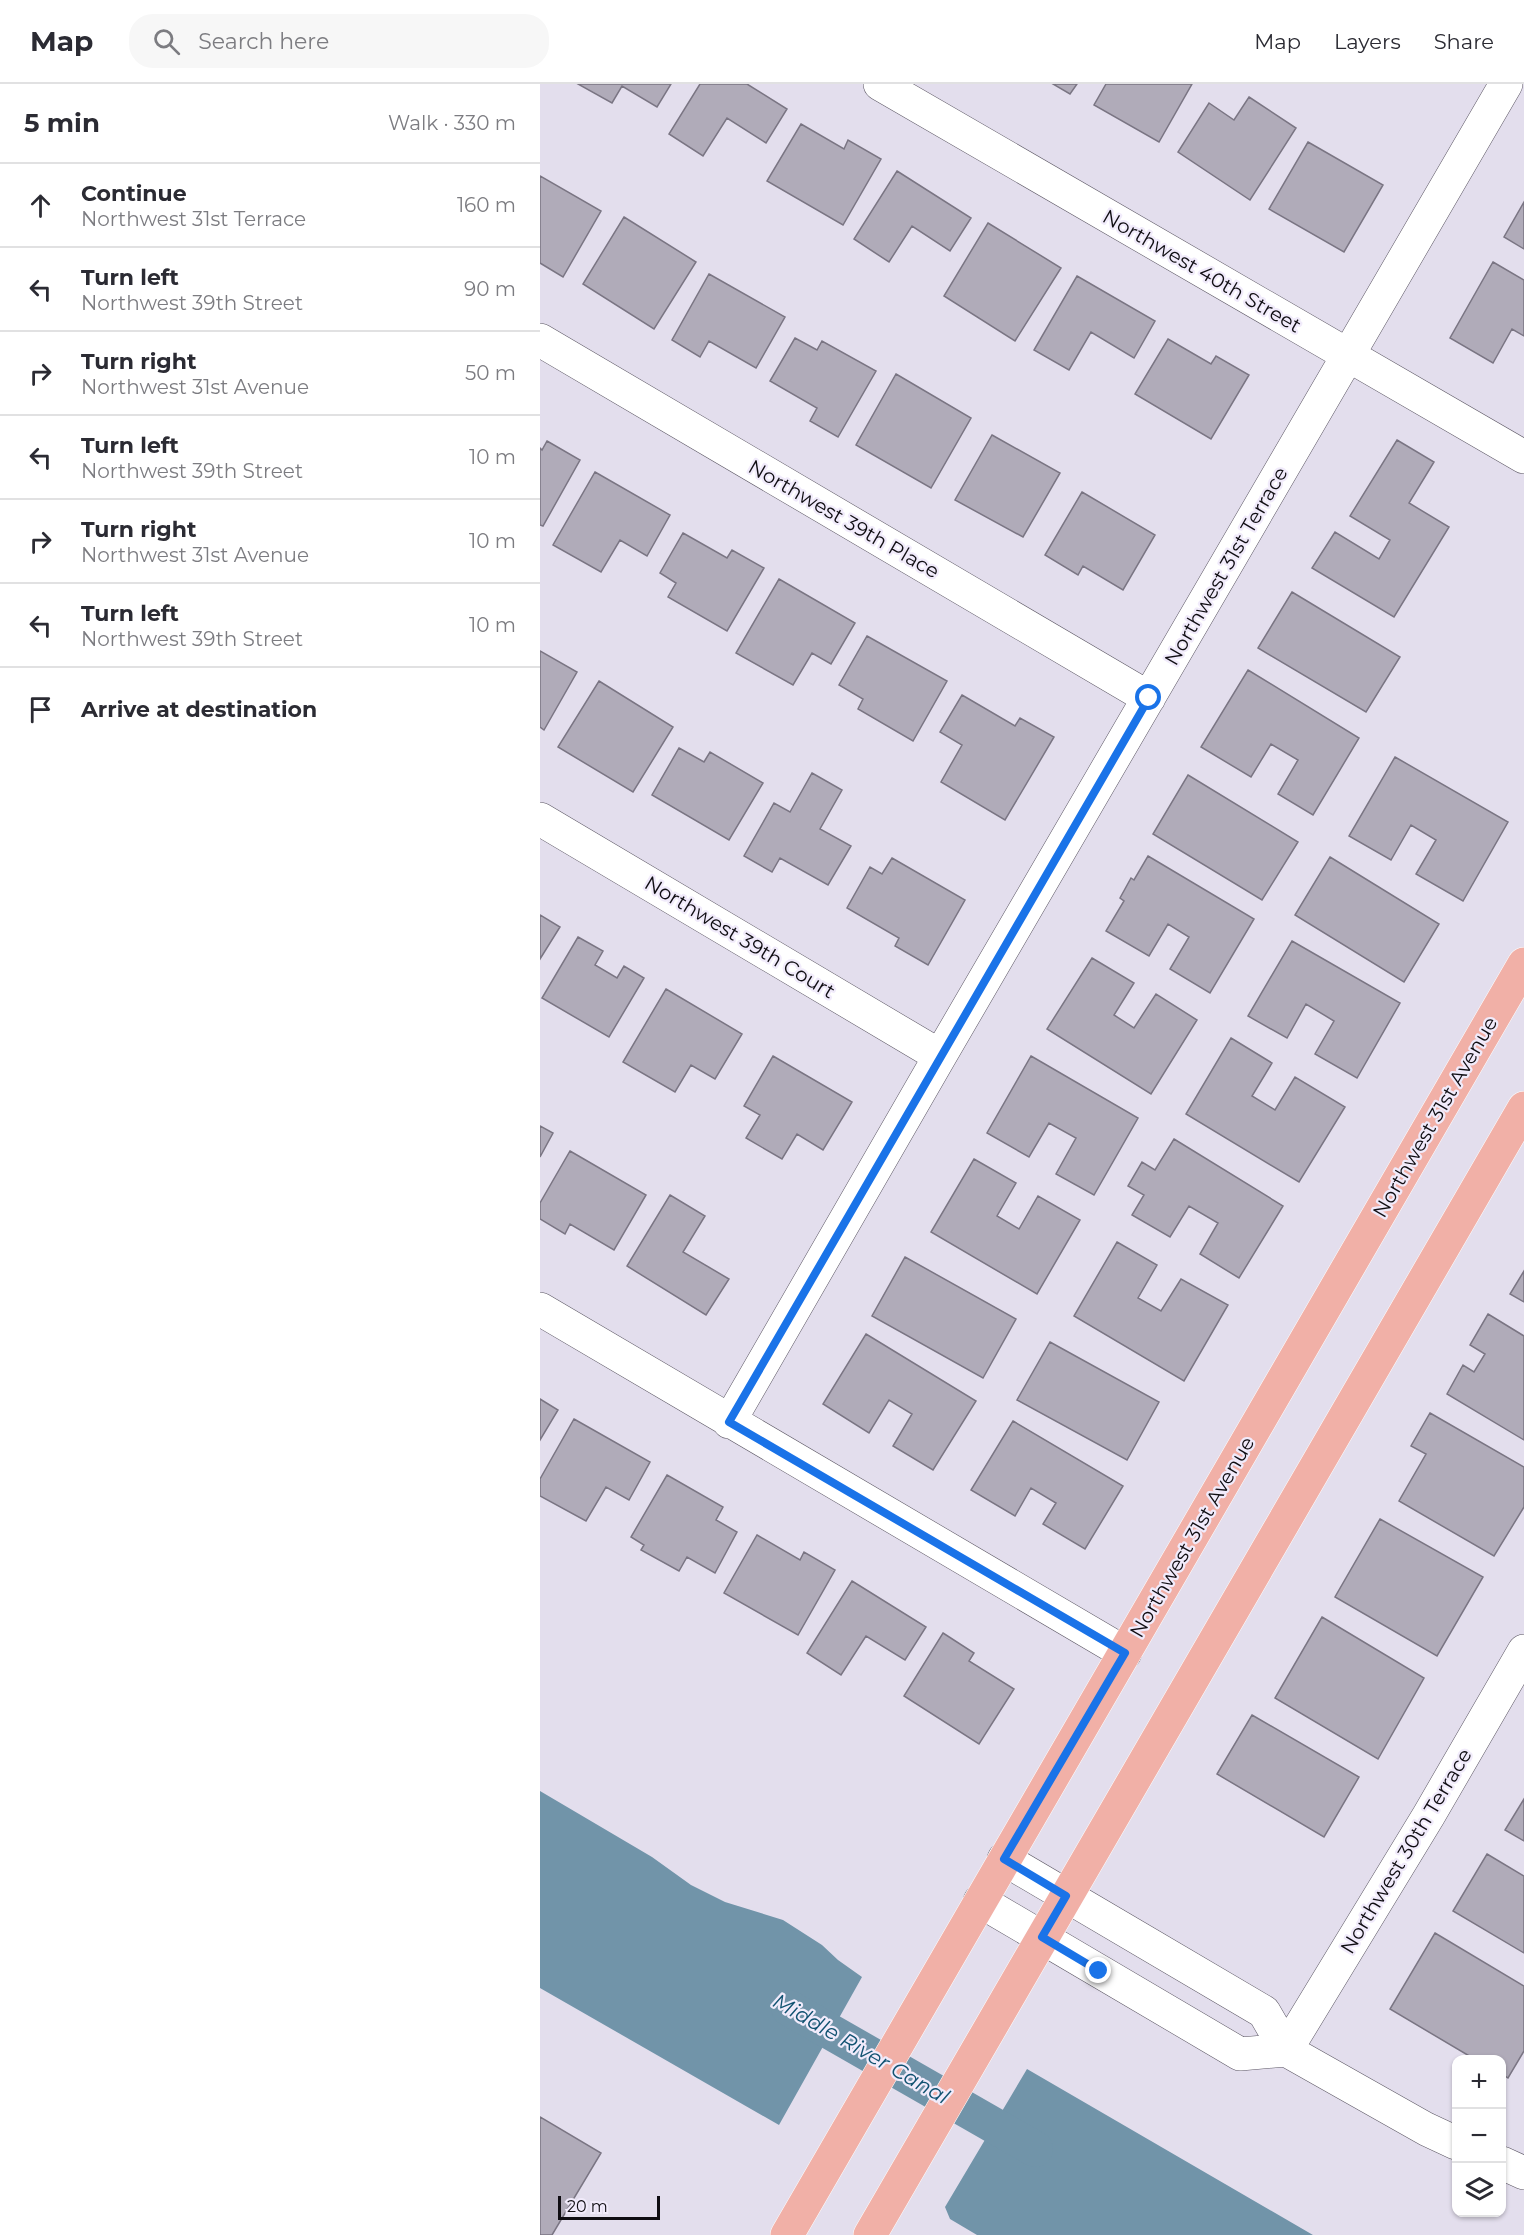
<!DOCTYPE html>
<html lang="en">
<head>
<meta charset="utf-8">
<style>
  :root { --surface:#fff; --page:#f7f7f7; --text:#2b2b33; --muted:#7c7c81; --line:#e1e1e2 }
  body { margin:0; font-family:Montserrat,sans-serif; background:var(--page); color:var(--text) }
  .controls { position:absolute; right:18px; bottom:18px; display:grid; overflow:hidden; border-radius:12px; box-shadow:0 2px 4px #0004 }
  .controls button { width:54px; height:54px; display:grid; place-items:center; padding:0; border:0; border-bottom:2px solid var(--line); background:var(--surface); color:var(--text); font:30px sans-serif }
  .scale { position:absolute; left:18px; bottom:15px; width:102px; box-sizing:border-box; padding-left:6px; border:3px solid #0f0d12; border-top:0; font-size:16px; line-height:21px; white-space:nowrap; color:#0f0d12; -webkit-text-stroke:4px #f1ebfb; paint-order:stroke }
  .stop { position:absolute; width:18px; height:18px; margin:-14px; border:4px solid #1a73e8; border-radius:50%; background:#fff }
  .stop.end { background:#1a73e8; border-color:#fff; box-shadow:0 2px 6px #0008 }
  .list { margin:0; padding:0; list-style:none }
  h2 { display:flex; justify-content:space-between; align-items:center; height:78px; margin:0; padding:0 24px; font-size:26px }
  h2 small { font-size:20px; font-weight:400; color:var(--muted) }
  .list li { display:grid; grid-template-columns:39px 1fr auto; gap:18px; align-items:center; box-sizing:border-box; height:84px; padding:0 24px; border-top:2px solid var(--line) }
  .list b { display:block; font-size:22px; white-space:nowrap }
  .list p { margin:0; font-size:20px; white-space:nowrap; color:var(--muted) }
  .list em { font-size:20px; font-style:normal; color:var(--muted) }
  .icon { flex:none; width:33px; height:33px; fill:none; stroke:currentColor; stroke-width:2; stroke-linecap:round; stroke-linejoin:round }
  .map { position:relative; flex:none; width:984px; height:2151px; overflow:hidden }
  header { display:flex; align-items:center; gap:36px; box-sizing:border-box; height:84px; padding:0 30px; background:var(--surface); border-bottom:2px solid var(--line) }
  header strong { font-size:28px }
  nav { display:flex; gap:33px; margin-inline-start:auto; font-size:21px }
  .search { width:420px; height:54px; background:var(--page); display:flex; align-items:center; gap:15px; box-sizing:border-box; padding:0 21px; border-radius:24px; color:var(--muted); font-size:22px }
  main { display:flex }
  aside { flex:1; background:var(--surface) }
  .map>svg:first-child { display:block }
  .water { fill:#7194a9 }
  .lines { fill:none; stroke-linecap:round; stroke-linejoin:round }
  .canal { stroke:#7194a9; stroke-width:36 }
  .building { fill:#b0abb9; stroke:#7a7583; stroke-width:1.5 }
  .minor-casing { stroke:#5d5865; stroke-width:34 }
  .major-casing { stroke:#fff; stroke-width:34 }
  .minor { stroke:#fff; stroke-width:33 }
  .major { stroke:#f1b0a7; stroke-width:33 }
  .route { stroke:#1a73e8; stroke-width:8 }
  .labels { text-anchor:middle; stroke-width:4.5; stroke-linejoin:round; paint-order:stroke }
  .street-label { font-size:20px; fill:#0f0d12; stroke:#f1ebfb }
  .water-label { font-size:21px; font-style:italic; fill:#115271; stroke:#f1ebfb }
</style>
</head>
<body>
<header>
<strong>Map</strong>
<div class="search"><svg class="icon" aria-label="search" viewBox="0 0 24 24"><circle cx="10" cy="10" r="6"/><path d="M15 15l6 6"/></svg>Search here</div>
<nav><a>Map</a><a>Layers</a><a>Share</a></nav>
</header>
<main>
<aside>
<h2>5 min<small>Walk · 330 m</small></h2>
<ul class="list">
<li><svg class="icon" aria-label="ahead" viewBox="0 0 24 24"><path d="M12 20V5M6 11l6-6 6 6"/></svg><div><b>Continue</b><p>Northwest 31st Terrace</p></div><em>160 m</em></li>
<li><svg class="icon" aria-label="left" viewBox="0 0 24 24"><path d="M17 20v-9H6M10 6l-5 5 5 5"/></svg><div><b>Turn left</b><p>Northwest 39th Street</p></div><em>90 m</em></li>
<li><svg class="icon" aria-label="right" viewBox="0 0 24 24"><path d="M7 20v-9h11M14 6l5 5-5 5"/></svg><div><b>Turn right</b><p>Northwest 31st Avenue</p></div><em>50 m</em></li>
<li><svg class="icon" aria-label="left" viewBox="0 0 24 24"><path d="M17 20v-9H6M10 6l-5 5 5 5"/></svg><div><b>Turn left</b><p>Northwest 39th Street</p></div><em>10 m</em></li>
<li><svg class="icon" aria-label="right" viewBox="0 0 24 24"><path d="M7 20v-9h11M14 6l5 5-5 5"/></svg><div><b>Turn right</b><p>Northwest 31st Avenue</p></div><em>10 m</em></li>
<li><svg class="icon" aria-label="left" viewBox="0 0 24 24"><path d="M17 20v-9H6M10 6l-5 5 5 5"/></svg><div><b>Turn left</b><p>Northwest 39th Street</p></div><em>10 m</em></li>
<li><svg class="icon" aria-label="arrive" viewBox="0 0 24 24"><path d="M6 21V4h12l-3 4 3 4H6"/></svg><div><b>Arrive at destination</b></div></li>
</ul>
</aside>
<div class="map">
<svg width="984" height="2151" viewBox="0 0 984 2151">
  <rect width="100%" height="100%" fill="#e3deed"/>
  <path class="water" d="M0 1707 112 1773 151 1801 185 1818 243 1836 282 1861 298 1876 322 1893 239 2041 0 1904Z
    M487 1985 773 2151H437L410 2135 405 2123Z"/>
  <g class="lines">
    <path class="canal" d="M249 1924 495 2065"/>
  </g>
  <path class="building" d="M38 0H131L117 23 82 2 72 19Z
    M160 0H207L247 25 226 59 187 34 163 72 129 50Z
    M513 0H537L530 10Z
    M566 0H652L619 58 554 21Z
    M709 13 756 44 710 116 638 68 669 19 694 36Z
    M261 40 304 65 308 56 341 75 303 141 227 97Z
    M768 58 843 101 804 168 729 125Z
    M357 87 431 134 410 167 372 142 349 178 314 155Z
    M0 92 61 127 23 193 0 179Z
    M984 118V165L964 153Z
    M84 133 156 178 114 245 43 200Z
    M448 139 521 184 475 257 404 212Z
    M953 178 984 196V252L972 245 953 279 910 254Z
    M169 190 245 233 216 284 169 257 160 273 132 256Z
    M537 192 615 237 594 274 551 248 529 286 494 266Z
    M255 254 277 266 282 257 336 287 298 353 270 337 277 324 230 297Z
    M628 255 671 280 676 272 709 291 671 355 595 310Z
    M356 290 431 334 391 404 316 361Z
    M452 351 520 389 483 453 415 416Z
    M857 356 894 378 869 419 909 443 854 533 772 484 795 448 839 475 850 456 810 432Z
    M7 357 40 376 3 442 0 441V364L2 366Z
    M55 388 130 431 107 472 80 456 61 488 13 461Z
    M542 408 615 451 583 506 543 482 538 491 505 471Z
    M143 449 187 474 192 466 224 484 187 547 128 513 136 499 120 489Z
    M239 495 315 539 291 580 272 569 253 601 196 569Z
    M752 508 860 573 826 628 718 564Z
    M327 552 407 597 373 657 318 625 323 615 299 601Z
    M0 567 37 588 4 646 0 643Z
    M708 586 819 654 773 731 738 710 758 676 731 660 711 693 661 663Z
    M59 597 133 643 93 708 18 663Z
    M422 611 475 642 480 634 514 653 465 736 401 698 422 661 400 648Z
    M139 664 164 678 170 668 223 699 189 756 112 711Z
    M855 673 968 738 923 817 876 790 896 756 871 741 851 776 809 752Z
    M272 689 302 706 280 745 311 762 288 801 240 774 232 788 204 772 234 719 250 728Z
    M648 691 758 758 722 816 613 750Z
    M608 772 714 835 670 909 630 885 649 853 628 840 609 872 566 847 584 817 580 814 591 794 594 796Z
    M790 773 899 840 864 898 755 831Z
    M352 774 425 816 388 881 355 862 359 854 307 824 330 783 342 790Z
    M0 831 20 843 0 875Z
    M38 853 63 867 55 881 77 894 84 882 104 894 69 953 2 914Z
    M752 857 860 919 817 994 775 970 794 937 766 920 747 954 708 932Z
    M552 874 594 899 574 931 594 944 616 910 657 936 611 1010 507 945Z
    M126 905 202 950 175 995 151 981 135 1008 83 978Z
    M691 954 732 979 712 1012 735 1026 755 993 805 1023 759 1098 646 1030Z
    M233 972 312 1018 283 1066 257 1050 242 1075 206 1054 220 1031 204 1022Z
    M491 972 598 1034 554 1111 516 1090 536 1054 509 1039 489 1073 447 1049Z
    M0 1042 13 1049 0 1073Z
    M634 1055 743 1122 699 1194 660 1170 678 1139 649 1122 630 1153 592 1131 604 1111 588 1102 602 1078 615 1086Z
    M30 1067 106 1111 74 1166 30 1140 25 1150 0 1135V1119Z
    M434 1075 476 1099 457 1132 479 1145 498 1112 540 1136 497 1210 391 1148Z
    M130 1111 165 1132 143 1168 189 1195 166 1231 87 1182Z
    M577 1158 617 1181 598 1214 621 1227 641 1195 688 1221 644 1297 534 1232Z
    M365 1173 476 1235 443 1294 332 1232Z
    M984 1187V1218L970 1210Z
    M948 1230 984 1252V1356L907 1310 923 1281 934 1288 945 1270 930 1261Z
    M326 1250 436 1317 393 1386 353 1362 372 1330 349 1316 329 1349 283 1320Z
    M510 1258 619 1318 587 1376 477 1316Z
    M0 1315 18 1326 0 1356Z
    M890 1329 984 1383V1423L954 1472 859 1417 886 1370 871 1362Z
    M34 1335 110 1378 89 1416 66 1403 46 1437 0 1412V1395Z
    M473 1337 583 1402 545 1465 503 1440 516 1419 491 1404 475 1432 431 1406Z
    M127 1391 183 1423 176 1436 197 1448 175 1489 147 1473 139 1487 101 1466 104 1461 91 1453Z
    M840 1435 943 1493 897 1572 795 1513Z
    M217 1451 260 1476 264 1468 295 1486 258 1551 184 1509Z
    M312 1497 386 1543 365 1576 326 1552 301 1591 267 1569Z
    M782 1533 884 1594 838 1675 735 1614Z
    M403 1549 434 1569 429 1577 474 1605 439 1660 364 1612Z
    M712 1631 819 1693 784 1753 677 1690Z
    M984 1715V1757L965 1746Z
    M947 1770 984 1792V1869L913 1827Z
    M895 1849 984 1902V1967L968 1994 962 1990V1976H936L850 1925Z
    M0 2033 61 2069 12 2151H0Z"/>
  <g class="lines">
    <g class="minor-casing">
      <path id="minor" d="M340 0 984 373
        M0 256 609 614
        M0 735 400 972
        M0 1225 585 1569
        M189 1338 400 972 966 0
        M464 1775 724 1928 746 1966 886 2045 916 2059
        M440 1817 700 1970 746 1966
        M746 1966 889 1731 984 1567
        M962 2079 984 2089"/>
    </g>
    <g class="major-casing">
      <path id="major" d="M247 2151 984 880
        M330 2151 984 1024"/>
    </g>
    <use href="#minor" class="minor"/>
    <use href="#major" class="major"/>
  </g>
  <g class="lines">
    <path class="route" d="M559 1887 502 1853 526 1812 464 1775 585 1569 189 1338 609 614"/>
  </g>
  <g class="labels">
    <g class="street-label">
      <text transform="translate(662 187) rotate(30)" y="7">Northwest 40th Street</text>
      <text transform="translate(304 435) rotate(30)" y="7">Northwest 39th Place</text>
      <text transform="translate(686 482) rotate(-60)" y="7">Northwest 31st Terrace</text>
      <text transform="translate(200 853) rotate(31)" y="7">Northwest 39th Court</text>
      <text transform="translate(895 1033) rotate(-60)" y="7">Northwest 31st Avenue</text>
      <text transform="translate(652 1453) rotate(-60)" y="7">Northwest 31st Avenue</text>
      <text transform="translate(866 1767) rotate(-59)" y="7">Northwest 30th Terrace</text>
    </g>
    <g class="water-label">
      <text transform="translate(321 1965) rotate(30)" y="7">Middle River Canal</text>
    </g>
  </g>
</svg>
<div class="controls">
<button>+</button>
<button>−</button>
<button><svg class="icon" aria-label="layers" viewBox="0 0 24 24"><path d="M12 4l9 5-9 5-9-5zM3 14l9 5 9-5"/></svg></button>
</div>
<div class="scale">20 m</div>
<div class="stop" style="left:609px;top:614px"></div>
<div class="stop end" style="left:559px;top:1887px"></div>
</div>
</main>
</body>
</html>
